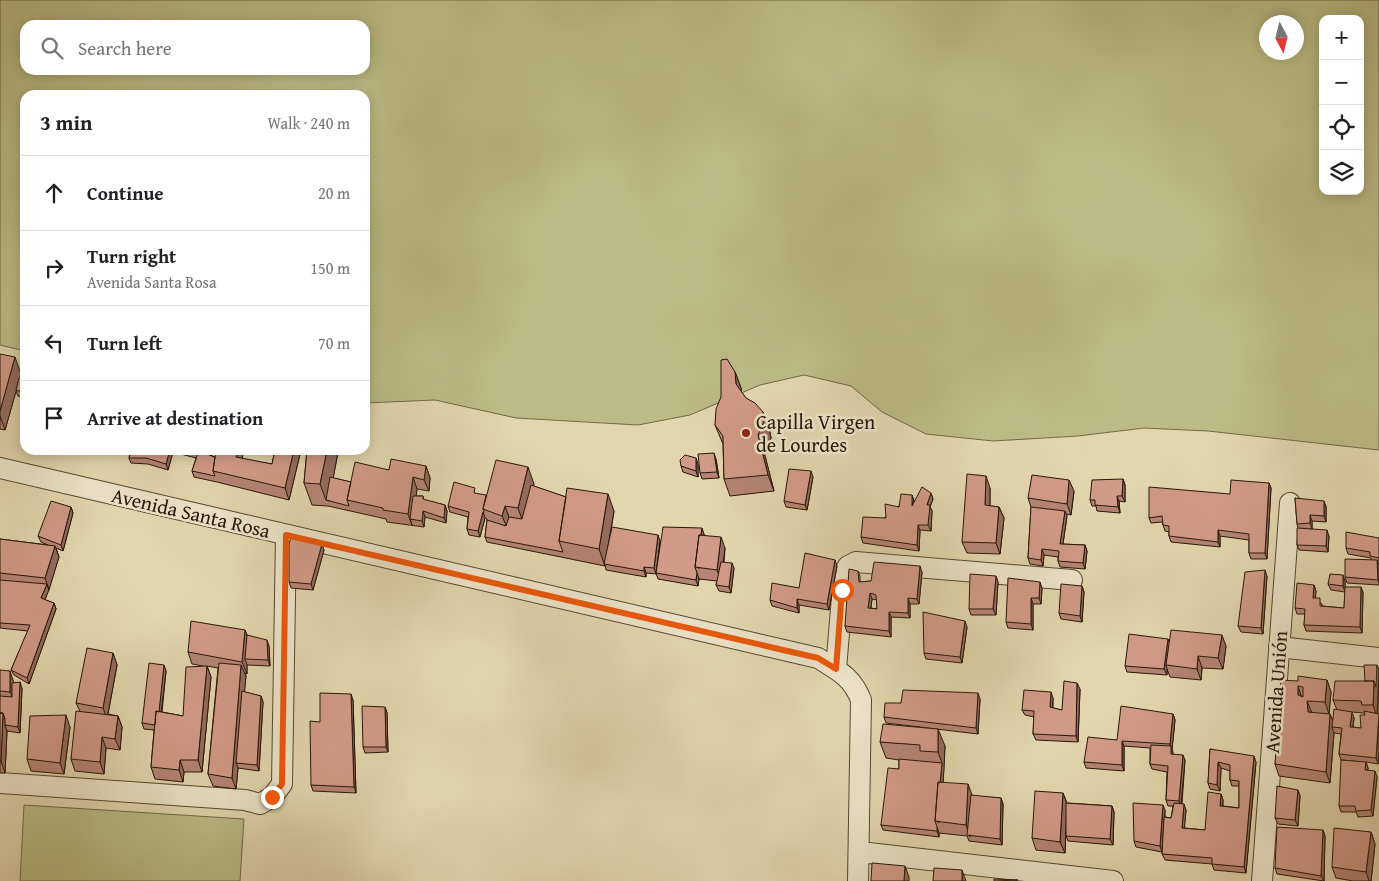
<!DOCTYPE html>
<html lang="en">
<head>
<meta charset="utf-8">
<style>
  :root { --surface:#fff; --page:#f6f6f6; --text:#202124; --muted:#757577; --line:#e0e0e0 }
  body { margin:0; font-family:"Gentium Book Plus",serif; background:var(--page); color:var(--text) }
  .controls { position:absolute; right:15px; top:15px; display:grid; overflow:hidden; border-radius:10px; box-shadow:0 2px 12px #0003 }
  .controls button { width:45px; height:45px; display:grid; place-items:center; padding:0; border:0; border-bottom:1px solid var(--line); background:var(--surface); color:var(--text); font:25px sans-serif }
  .compass { position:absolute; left:1259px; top:15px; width:45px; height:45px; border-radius:50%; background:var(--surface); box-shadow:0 2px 12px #0003; rotate:173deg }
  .stop { position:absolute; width:15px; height:15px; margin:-11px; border:4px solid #ea580c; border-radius:50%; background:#fff }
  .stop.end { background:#ea580c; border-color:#fff; box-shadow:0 1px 5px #0008 }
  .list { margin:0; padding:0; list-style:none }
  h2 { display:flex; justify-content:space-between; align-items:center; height:65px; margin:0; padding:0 20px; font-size:21px }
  h2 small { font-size:16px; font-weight:400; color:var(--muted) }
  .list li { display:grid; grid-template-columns:32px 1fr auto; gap:15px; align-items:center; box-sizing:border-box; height:75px; padding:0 20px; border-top:1px solid var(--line) }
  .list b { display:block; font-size:19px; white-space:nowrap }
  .list p { margin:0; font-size:16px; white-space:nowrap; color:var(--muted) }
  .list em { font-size:16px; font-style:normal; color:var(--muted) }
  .icon { flex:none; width:28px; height:28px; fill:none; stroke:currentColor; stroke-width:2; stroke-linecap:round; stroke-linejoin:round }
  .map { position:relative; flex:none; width:1379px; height:881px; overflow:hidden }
  .search { position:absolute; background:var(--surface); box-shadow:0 2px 12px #0003; left:20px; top:20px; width:350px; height:55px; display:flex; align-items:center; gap:12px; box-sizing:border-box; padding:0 18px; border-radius:15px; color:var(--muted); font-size:19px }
  .panel { position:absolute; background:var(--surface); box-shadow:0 2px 12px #0003; left:20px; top:90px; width:350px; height:365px; border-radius:15px }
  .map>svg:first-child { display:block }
  .green { fill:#bbbc85; stroke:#716a48; fill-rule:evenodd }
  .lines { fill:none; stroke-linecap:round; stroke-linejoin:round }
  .minor-casing { stroke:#564733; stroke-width:22 }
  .minor { stroke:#ede4ca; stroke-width:20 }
  .wall { fill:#b58475; stroke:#27170a; fill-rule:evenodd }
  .shaded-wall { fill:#936c5f; stroke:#27170a }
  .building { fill:#d29a88; stroke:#27170a; fill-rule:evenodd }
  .route { stroke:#ea580c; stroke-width:6 }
  .poi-dot { fill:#8f2418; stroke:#ede4ca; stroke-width:2 }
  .labels { text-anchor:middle; stroke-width:5; stroke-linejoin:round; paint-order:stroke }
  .poi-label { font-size:20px; fill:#27170a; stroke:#ede4ca; text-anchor:start }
  .street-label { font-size:20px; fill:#27170a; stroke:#ede4ca }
</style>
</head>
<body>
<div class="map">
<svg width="1379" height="881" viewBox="0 0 1379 881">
  <rect width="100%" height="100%" fill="#e3d6ae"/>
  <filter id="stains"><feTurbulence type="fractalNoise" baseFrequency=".004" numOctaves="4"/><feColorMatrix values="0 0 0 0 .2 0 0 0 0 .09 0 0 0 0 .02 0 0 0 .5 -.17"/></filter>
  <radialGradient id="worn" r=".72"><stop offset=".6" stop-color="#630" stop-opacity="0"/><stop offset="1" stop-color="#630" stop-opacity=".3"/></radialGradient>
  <path class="green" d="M0 0H1379V450L1208 431 1144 428 1078 436 993 441 926 434 882 412 851 386 804 375 760 385 690 415 638 425 516 418 435 400 365 403V95H25V351L0 345ZM1323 19H1360V191H1323ZM1266 22H1296V52H1266ZM25 25H365V70H25Z
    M24 805 244 819 240 881H20Z"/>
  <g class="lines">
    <g class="minor-casing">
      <path id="minor" d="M0 468 818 658C839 671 852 677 861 700L858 881
        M1279 647 1379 658
        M836 669 844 573 848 566 856 562 1072 580
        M0 783 245 800 260 804 272 797 282 784 286 535
        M860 852 1113 881
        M1262 881 1290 503"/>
    </g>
    <use href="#minor" class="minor"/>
  </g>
  <path class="wall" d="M0 354 21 374 19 379 25 380V398L18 396 16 391 5 430 0 429Z
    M735 372 741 388V392L769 428 771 438 764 452 774 491 730 496 724 479 723 444 715 425Z
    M76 450H92V453Z
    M131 450H213L212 456 215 457 242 459 272 464 275 450H301L289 500 217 482 194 477 192 471 196 458 173 452 168 470 148 464 131 463 129 458Z
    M307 450H345L344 454 338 452 333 478 351 482 389 470 426 466 430 478 429 491 417 489 416 496H423L424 500 445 505 447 511 446 523 425 517 424 527 387 522 386 519 328 506 312 505 304 483Z
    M716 459 719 478 702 479 700 473Z
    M698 464V477L683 472 681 466Z
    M813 477 807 510 786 507 784 501Z
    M1123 479 1125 485V502L1119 501 1120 513 1097 511 1096 506H1092L1090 500Z
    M1269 483 1271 488 1267 559H1251L1249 553V540L1220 536V547L1171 542 1169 536V532L1165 531 1162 522 1151 523 1149 518Z
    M534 484 533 486 566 497 614 511 610 537 660 541 656 574 646 573V577L606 570 605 565V566L487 542 485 537 487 520 486 518H485L480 537 469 535 467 529 468 517 450 512 448 506Z
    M990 488V506L999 507 1004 518 1000 554 967 553 962 542Z
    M1074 491 1071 515 1066 514 1067 516 1063 544 1085 545 1087 551 1085 569 1060 567 1058 561V557L1044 555 1043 566 1030 564 1028 558 1031 507 1028 498Z
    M931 493 933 499 930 507 932 511 931 531 920 530 919 551 863 543 861 537 912 495 914 501Z
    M1295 498 1326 506V522L1312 521V529H1309L1329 536 1328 552 1299 550 1297 545 1298 528 1297 524Z
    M71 507 73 513 63 551 56 548 59 557 45 600 54 603 56 609 29 684 14 675 11 670 28 631 0 628V539L48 545 41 542 38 536Z
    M704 534V535L725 548 724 563 734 568 731 593 719 591 716 585 717 581 699 579 698 586 658 579 656 573Z
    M1379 538V585L1347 583 1345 577 1371 560V558L1348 554 1346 548Z
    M324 550 313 590 291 588 289 582Z
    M837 566 829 610 799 605V613L772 606 770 600 799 588Z
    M858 571 860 576V582L871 581 922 572 919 604H910V618L891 617V637L847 632 845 626ZM872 599 877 600V609L871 608Z
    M996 576 998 582 996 615H971L969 609Z
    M1267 576 1263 634 1241 632 1238 626Z
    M1345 581V587L1363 592 1362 633 1306 631 1304 625 1305 614H1297L1295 608 1314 585 1316 591 1315 598 1322 604V606L1344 608 1345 592 1331 590 1328 584Z
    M1082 586 1084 592 1082 622 1061 619 1059 613Z
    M1042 588 1041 604H1033V630L1008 628 1006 622Z
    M967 627 962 663 926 659 924 653Z
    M245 630 247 635 269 646 270 666 247 665V674L245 673 246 676 244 692 261 696 263 702 259 771 238 768 236 789 213 786 208 774 218 668 207 666 211 677 202 772H184L183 782 155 779 151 767 154 730 144 729 142 723 164 665 166 671 162 712 183 716 203 666 192 664 188 652Z
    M1168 639 1169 641 1226 646 1223 669 1202 668 1201 680 1170 677 1167 669V675L1127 672 1125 666Z
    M113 653 117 665 108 714 118 716 122 727 120 750 106 748 104 774 75 771 71 759 80 711 76 703Z
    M1377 665 1379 670 1378 713 1379 714V751L1378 764 1366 762 1368 768V771L1377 777 1373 816 1358 817 1356 812H1341L1339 806 1354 761 1341 760 1339 754 1341 734 1334 733 1330 783 1279 776 1275 764 1298 681 1327 680 1331 692 1329 714 1333 720 1337 710 1333 700 1365 681ZM1351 712 1364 713 1365 715 1361 728 1353 727 1354 718Z
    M0 670 14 683 22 688 20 733 7 731 5 773H0Z
    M1080 689 1078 742 1036 740 1033 734 1034 717 1025 715 1022 710 1053 698V708L1062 710Z
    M980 699 978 734 886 723 884 717 901 703Z
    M353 700 356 793 313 791 311 785Z
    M385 707 387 713 388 752 365 753 363 747Z
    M1173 714 1175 720 1172 749 1173 754 1185 760 1182 804 1186 810 1184 828 1205 830 1221 794 1223 800V806L1239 808V786H1232L1230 780V771L1221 768 1220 791 1210 789 1208 783 1210 749 1256 762 1246 873 1214 870 1212 864 1165 860 1162 854 1164 833 1162 852 1136 847 1134 841 1165 810V817L1171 818 1173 806H1168L1166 800 1167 772 1152 769 1150 764V748L1124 746V771L1086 768 1084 762 1117 740Z
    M70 727 64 774 31 771 27 759Z
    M880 742 945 746 943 783 972 796 1001 798 1003 804 1002 845 969 841 967 836 939 833V837L883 830 881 825 899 769V760L886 758Z
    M1298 790 1300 796 1298 826 1278 824 1275 818Z
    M1063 793 1067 803 1112 806 1114 812 1113 845 1068 841 1066 836V830L1065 853 1036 850 1032 838Z
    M1323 830 1325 836 1324 881 1277 874 1275 868Z
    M1371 832 1375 844 1371 881H1353L1336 878 1332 867Z"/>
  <path class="shaded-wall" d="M15 357 21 374 5 430 0 416V411Z
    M735 372 741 388 742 401 736 384Z
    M763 412 769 428 771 438 764 452 774 491 768 475 758 435Z
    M170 450H172L173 452 168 470 166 464Z
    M210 450H213L211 461 209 455Z
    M238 450H244L240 469 236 457Z
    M294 450H301L289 500 285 488Z
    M327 450H337L338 452 329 501 326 500 320 484Z
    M714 453 716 459 719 478 717 472Z
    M696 458 698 464V477L696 471Z
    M426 466 430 478 429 491 424 480Z
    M528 467 534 484 524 525 518 508Z
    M811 471 813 477 807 510 805 505Z
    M986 476 990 488V517L985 505Z
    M413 477 417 489 413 520 410 519 412 525 408 514Z
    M1123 479 1125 485V502L1122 496Z
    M1069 480 1074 491 1071 515 1067 504Z
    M1269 483 1271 488 1267 559 1265 553Z
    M931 493 933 499 930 507 932 511 931 531 928 525 927 505Z
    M608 494 614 511 605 564H604L605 566 599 549Z
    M912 495 914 501 912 506Z
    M1117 496 1119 501 1120 513 1118 507Z
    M1324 501 1326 506V522L1324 516Z
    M445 505 447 511 446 523 444 518Z
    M505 506 511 523 509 532 502 516Z
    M71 507 73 513 63 551 61 545Z
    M999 507 1004 518 1000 554 996 543Z
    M423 511 425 517 424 527 422 521Z
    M1065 511 1067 516 1062 550 1060 544Z
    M483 512 485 518 480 537 478 531Z
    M1310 515 1312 521V529L1310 523Z
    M918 525 920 530 919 551 917 545Z
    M702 528 704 534 700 568H698Z
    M1218 530 1220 536V547L1218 542Z
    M1327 530 1329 536 1328 552 1326 546Z
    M658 535 660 541 656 574 654 568Z
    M721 537 725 548 721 581 717 570Z
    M322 544 324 550 313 590 311 584Z
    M1085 545 1087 551 1085 569 1083 563Z
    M55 546 59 557 49 590 45 578Z
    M1042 549 1044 555 1043 566 1041 560Z
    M835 560 837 566 829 610 827 604Z
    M1377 560 1379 565V583L1378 580Z
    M732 563 734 568 731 593 729 587Z
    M920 566 922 572 919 604 917 599Z
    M644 567 646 573V577L644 571Z
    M1265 570 1267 576 1263 634 1261 628Z
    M697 573 699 579 698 586 696 580Z
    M1343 575 1345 581V592L1343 586Z
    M996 576 998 582 996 615 993 609Z
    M1040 582 1042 588 1041 604 1039 598Z
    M47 584 49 590 43 604 41 598Z
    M1314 585 1316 591 1315 604 1313 598Z
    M1082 586 1084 592 1082 622 1080 616Z
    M1361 587 1363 592 1362 633 1360 627Z
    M870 593 872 599 870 614 868 608Z
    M908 598 910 604V618L908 613Z
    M1031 598 1033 604V630L1031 624Z
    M797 599 799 605V613L797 608Z
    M54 603 56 609 29 684 27 678Z
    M889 612 891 617V637L889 631Z
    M965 621 967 627 962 663 960 657Z
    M245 630 249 641 245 659 247 665V674L242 662Z
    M1222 635 1226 646 1223 669 1218 658Z
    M1168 639 1170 644 1166 665 1167 669V675L1164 669Z
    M267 640 269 646 270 666 268 660Z
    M113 653 117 665 107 719 103 708Z
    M1198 656 1202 668 1201 680 1197 669Z
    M164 665 166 671 159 731 157 725Z
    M241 665 246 676 238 763H236L238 768 236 789 232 778Z
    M1377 665 1379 670 1377 717 1373 705 1374 681Z
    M207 666 211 677 202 772 198 760Z
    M10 671 14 683 15 703 10 692Z
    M1327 680 1331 692 1329 714 1325 702Z
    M20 682 22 688 20 733 18 727Z
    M1077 683 1080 689 1078 742 1076 736Z
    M1298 686 1302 698 1298 695Z
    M1051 692 1053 698 1052 713 1050 707Z
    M978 693 980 699 978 734 976 728Z
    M351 694 353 700 356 793 354 787Z
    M261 696 263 702 259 771 257 765Z
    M1307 701 1312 713 1308 712Z
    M385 707 387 713 388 752 386 747Z
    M1352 712 1354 718 1352 733 1350 727Z
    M3 713 7 725H5L7 731 5 773 1 761Z
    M1173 714 1175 720 1172 749 1173 752V759L1171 754V747L1170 744Z
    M1330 714 1335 726 1332 727 1334 733 1330 783 1326 772Z
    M66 715 70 727 64 774 60 763Z
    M118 716 122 727 120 750 115 739Z
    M1379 721V751L1378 764 1376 758Z
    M938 729 945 746 944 769 940 822H937L942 763 938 752Z
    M102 737 106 748 104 774 100 762Z
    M1122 741 1124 746V771L1122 765Z
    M1183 755 1185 760 1181 806 1179 801Z
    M1254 756 1256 762 1246 873 1244 867Z
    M180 760 184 772 183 782 179 770Z
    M1218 762 1221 768 1220 791 1217 785Z
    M1366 762 1368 768 1367 776 1365 770Z
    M1375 771 1377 777 1373 816 1371 810Z
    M968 784 972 795 970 837 966 825Z
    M1298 790 1300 796 1298 826 1295 820Z
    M1063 793 1067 804 1065 853 1060 842Z
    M1221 794 1223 800 1222 812 1220 806Z
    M1001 798 1003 804 1002 845 1000 839Z
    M1184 804 1186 810 1184 834 1182 828Z
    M1163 805 1165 810 1162 852 1160 846Z
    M1112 806 1114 812 1113 845 1110 839Z
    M937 827 939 833V837L937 831Z
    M1323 830 1325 836 1324 881 1321 876Z
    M1371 832 1375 844 1371 881H1369L1366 872Z
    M905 866 909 877V881H904Z
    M962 870 966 881H962Z"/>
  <path class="building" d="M0 354 15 357 0 411Z
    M727 359 735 372 736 384 746 398 755 403 763 412 764 421 758 435 768 475 724 479 723 436 715 425 716 409 721 397V360Z
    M19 378 25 380V393L16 390Z
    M131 450H170L166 464 146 458H129Z
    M187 450H210L209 455 215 457 213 471 215 476 192 471 198 453Z
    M216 450H238L236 457 272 464 275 450H294L285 488 213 471Z
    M307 450H327L320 484 304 483Z
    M714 453 717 472 700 473 698 454Z
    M685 455 696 458V471L681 466 680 460Z
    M391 459 426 466 424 480 413 477 408 514 383 510V508L347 500 355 462 389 470Z
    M496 460 528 467 518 508 505 506 502 516 483 509Z
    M789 469 811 471 805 505 784 501Z
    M967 474 986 476 985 505 999 507 996 543 962 542Z
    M1032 475 1069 480 1067 504 1028 498Z
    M330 477 351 482 347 500 349 506 326 500Z
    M1123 479 1122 496H1117L1118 507 1095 505V500H1090L1092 480Z
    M1231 480 1269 483 1265 553H1249V534L1218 530V542L1169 536V526L1163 525 1162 516 1149 518V487L1230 494Z
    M454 482 475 488 474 493 486 495 483 509 484 512H483L478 531 467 529 469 512 448 506Z
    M531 485 566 497 559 541 563 552 485 537 487 520 506 526 509 517 522 519Z
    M922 487 931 493 927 505H930L928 525H918L917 545 861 537 863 517 886 518 885 504 899 507 901 494 912 495V506Z
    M567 488 608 494 599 549 559 541Z
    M413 496H423V499L445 505 444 518 423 511 422 521 410 519Z
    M1295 498 1324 501V516L1310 515V523L1297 524Z
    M51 501 71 507 61 545 38 536Z
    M1031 507 1065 511 1060 544 1085 545 1083 563 1058 561 1059 551 1042 549 1041 560 1028 558Z
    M612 527 658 535 654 568 644 567V571L604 564Z
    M663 527 702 528 701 535H699L695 567 697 573 696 580 656 573Z
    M1297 528 1327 530 1326 546 1297 545Z
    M1346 532 1379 538V558L1370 556V552L1346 548Z
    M699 535 721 537 717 570 695 567Z
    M291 538 322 544 311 584 289 582V543Z
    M0 539 55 546 45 578 0 573Z
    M805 553 835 560 827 604 797 599V608L770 600 772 583 799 588Z
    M1345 559 1377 560 1378 580 1345 577Z
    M721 562 732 563 729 587 716 585Z
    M874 562 920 566 917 599 908 598V613L889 612V631L845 626 849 569 858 571 859 582 871 581ZM870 593 876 595 877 609 868 608Z
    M1265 570 1261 628 1238 626 1245 572Z
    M970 574 996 576 993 609H969Z
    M1330 574 1343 575V586L1328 584Z
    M1008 578 1040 582 1039 598H1031V624L1006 622Z
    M0 580 47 584 41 598 54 603 27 678 11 670 30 625 0 623Z
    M1297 583 1314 585 1313 598H1320V606L1344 608 1345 587H1361L1360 627 1304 625 1305 609 1295 608Z
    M1061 584 1082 586 1080 616 1059 613Z
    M923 612 965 621 960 657 924 653Z
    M191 621 245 630 242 662 188 652Z
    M1171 630 1222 635 1218 658 1198 656 1197 669 1166 665Z
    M1129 634 1168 639 1164 669 1125 666Z
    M247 635 267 640 268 660 245 659Z
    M87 648 113 653 103 708 76 703Z
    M149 663 164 665 159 712 156 711 155 725 142 723Z
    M219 663 241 665 232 778 208 774Z
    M1364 665H1377L1376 687 1374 681H1365Z
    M207 666 198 760H180L179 770 151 767 156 711 183 716 186 667Z
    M0 670 10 671V692L0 691Z
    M1298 676 1327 680 1325 702 1307 701 1308 712 1330 714 1326 772 1275 764 1281 680 1298 681ZM1298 686 1303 687V697L1298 695Z
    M1064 681 1077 683 1076 736 1033 734 1034 711 1022 710 1024 690 1051 692 1050 707 1062 710Z
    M1335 681H1374L1373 705H1362L1361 701 1333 700Z
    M20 682 18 727 5 725V719L3 713H0V696L12 697V683Z
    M903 690 978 693 976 728 884 717 885 703H901Z
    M242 691 261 696 257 765 236 763Z
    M320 693 351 694 354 787 311 785 310 721 320 722Z
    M362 706 385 707 386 747H363Z
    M1121 706 1173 714 1170 744 1122 741V765L1084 762 1088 737 1117 740Z
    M1334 709 1352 712 1350 727 1361 728 1360 715H1365L1364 711 1379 714 1376 758 1339 754 1342 728 1332 727Z
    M76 711 118 716 115 739 102 737 100 762 71 759Z
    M0 713H3L1 761H0Z
    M66 715 60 763 27 759 30 716Z
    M883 724 938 729V752L920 751V745L880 742Z
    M1151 745 1171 746V754L1183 755 1179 801 1166 800 1168 766 1150 764Z
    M1210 749 1254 756 1244 867 1212 864V858L1162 854 1164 817 1171 818 1174 803 1184 804 1182 828 1205 830 1208 792 1221 794 1220 806 1239 808V781L1230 780V765L1218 762 1217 785 1208 783Z
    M899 759 942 763 940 783 938 782 935 821 937 827V831L881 825 888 768 899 769Z
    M1341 760 1366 762 1365 770 1375 771 1371 810 1356 811 1355 806H1339Z
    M938 782 968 784 966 825 935 821Z
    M1277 786 1298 790 1295 820 1275 818Z
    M1035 791 1063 793 1060 842 1032 838Z
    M971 795 1001 798 1000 839 967 835Z
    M1066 803 1112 806 1110 839 1066 836Z
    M1133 803 1163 805 1160 846 1134 841Z
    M1277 827 1323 830 1321 876 1275 868Z
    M1334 828 1371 832 1366 872 1332 867Z
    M872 863 905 866 904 881H871Z
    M934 868 962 870V881H933Z
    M994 879 1018 880 994 881Z"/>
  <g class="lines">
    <path class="route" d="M272 797 282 784 286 535 818 658 836 669 842 590"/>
  </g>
  <circle class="poi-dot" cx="746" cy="433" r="5"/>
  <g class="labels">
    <g class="poi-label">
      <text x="756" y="429">Capilla Virgen<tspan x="756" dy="23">de Lourdes</tspan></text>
    </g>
    <g class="street-label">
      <text transform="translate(191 513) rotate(13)" y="7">Avenida Santa Rosa</text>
      <text transform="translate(1276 692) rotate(-86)" y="7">Avenida Unión</text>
    </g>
  </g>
  <rect width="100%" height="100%" filter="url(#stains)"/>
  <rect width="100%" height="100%" fill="url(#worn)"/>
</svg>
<div class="controls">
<button>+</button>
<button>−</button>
<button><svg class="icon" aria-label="locate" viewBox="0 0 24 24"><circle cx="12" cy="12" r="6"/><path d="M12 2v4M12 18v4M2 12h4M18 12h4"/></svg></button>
<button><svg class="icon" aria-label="layers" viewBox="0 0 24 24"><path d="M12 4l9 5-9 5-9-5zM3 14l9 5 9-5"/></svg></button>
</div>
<svg class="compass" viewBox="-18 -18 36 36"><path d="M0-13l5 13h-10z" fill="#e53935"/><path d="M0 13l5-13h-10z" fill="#757577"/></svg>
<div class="stop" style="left:842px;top:590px"></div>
<div class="stop end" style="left:272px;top:797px"></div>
<div class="search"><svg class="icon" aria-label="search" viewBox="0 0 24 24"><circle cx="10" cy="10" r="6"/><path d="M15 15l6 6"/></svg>Search here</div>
<section class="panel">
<h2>3 min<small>Walk · 240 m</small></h2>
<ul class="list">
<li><svg class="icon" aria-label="ahead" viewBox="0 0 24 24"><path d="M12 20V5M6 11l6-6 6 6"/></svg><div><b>Continue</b></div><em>20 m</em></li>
<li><svg class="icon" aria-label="right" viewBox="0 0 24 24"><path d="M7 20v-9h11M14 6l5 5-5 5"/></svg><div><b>Turn right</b><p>Avenida Santa Rosa</p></div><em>150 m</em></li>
<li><svg class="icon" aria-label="left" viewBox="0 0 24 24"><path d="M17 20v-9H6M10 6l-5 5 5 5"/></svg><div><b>Turn left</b></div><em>70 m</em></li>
<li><svg class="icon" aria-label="arrive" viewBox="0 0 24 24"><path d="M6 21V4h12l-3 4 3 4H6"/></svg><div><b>Arrive at destination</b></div></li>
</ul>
</section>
</div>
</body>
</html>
